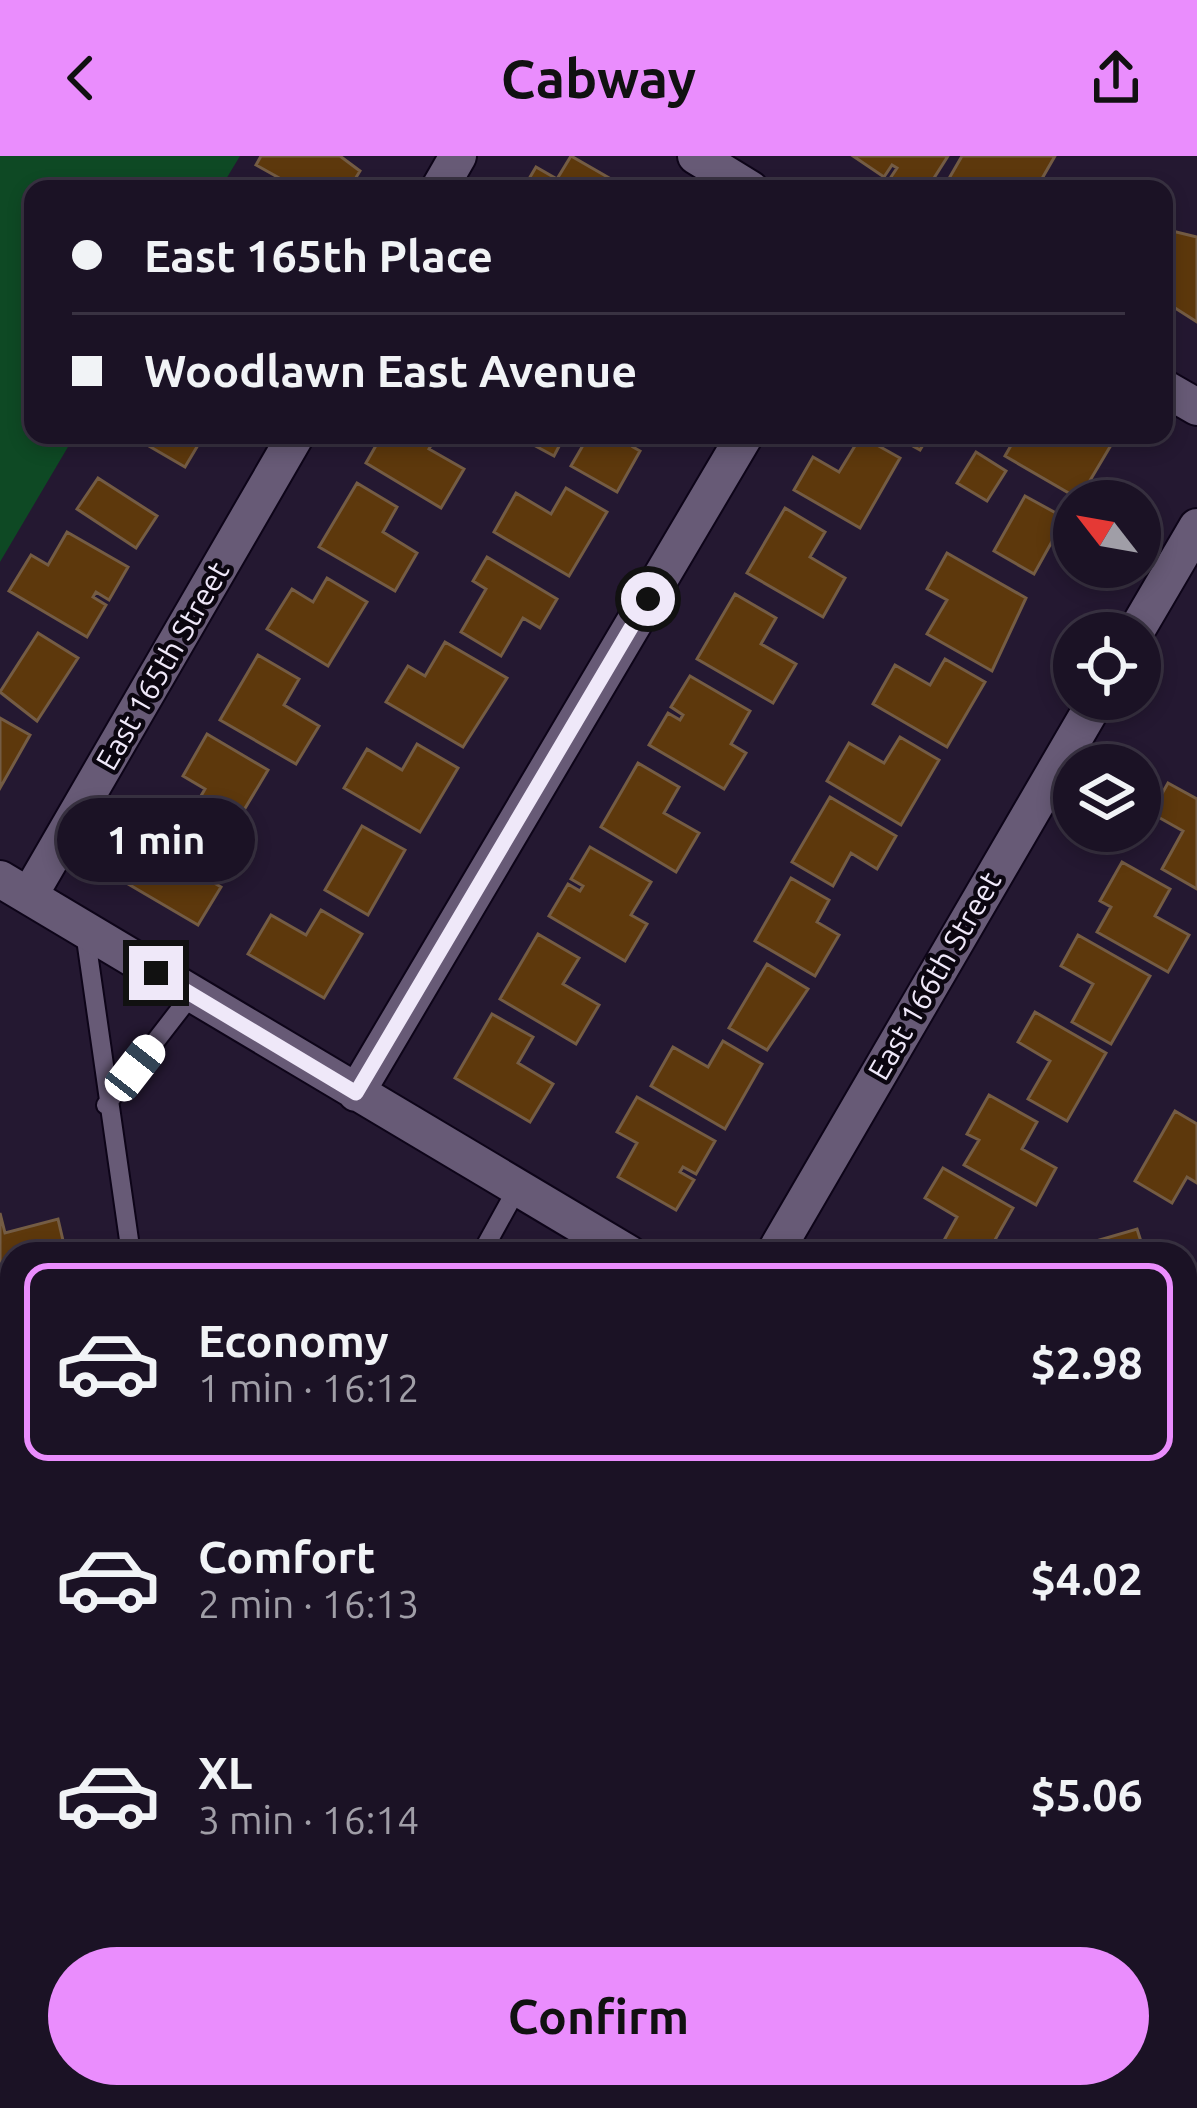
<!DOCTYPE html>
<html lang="en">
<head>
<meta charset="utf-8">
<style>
  body { margin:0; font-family:Ubuntu,sans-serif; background:#282032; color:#f1f3f6; height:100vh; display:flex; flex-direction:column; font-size:45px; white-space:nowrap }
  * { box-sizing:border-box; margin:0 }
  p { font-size:39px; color:#a09ea7 }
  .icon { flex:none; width:66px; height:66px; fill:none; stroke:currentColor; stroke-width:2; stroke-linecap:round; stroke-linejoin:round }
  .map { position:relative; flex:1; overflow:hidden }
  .side { position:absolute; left:0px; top:1086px; width:1197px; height:867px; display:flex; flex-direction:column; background:#1b1225; border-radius:36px 36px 0 0; box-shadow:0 6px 18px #0003,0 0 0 3px #393242 }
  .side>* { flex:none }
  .banner { position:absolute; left:24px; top:24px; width:1149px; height:264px; border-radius:24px; box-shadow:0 6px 18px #0003,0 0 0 3px #393242; display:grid; align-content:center; height:264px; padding:0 48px; background:#1b1225 }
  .needle { width:78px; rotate:301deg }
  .tools { position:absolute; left:1053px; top:324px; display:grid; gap:24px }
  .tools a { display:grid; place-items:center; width:108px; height:108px; border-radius:50%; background:#1b1225; box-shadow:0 6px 18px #0003,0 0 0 3px #393242; font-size:60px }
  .end { position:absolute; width:54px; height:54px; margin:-27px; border:15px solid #efe8f9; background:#111; box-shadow:0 0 0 6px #111 }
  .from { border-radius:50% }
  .bubble { position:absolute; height:84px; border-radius:42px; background:#1b1225; box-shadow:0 6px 18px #0003,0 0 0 3px #393242; font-size:39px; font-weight:600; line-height:84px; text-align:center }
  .car { position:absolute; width:36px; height:72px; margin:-36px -18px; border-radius:15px; box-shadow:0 0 9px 3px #0007; background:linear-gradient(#fff 24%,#345 0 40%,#fff 0 76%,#345 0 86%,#fff 0) }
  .banner b { display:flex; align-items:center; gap:42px; height:114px; font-size:45px }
  .banner b+b { border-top:3px solid #393242 }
  .banner i { width:30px; height:30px; background:#f1f3f6 }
  ul { padding:21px 0 0; list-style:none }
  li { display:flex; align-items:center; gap:36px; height:198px; margin:0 24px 18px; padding:0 24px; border:6px solid transparent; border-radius:24px }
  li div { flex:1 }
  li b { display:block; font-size:45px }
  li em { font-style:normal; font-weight:600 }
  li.on { border-color:#ea8dfd }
  li>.icon { width:108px; height:108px; stroke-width:1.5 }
  .action { display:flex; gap:24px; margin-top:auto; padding:24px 48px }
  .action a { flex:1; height:138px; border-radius:72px; background:#ea8dfd; color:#111; font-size:48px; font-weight:600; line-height:138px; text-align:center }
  header { display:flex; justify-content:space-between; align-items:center; height:156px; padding:0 48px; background:#ea8dfd; color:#111; font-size:54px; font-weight:600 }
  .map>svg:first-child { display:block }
  .park { fill:#0e4924 }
  .building { fill:#5d380c; stroke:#745c44; stroke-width:3 }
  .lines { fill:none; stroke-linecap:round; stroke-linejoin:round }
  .service-casing { stroke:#0d0418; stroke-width:22 }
  .minor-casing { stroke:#0d0418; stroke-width:40 }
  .service { stroke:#675a76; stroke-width:18 }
  .minor { stroke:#675a76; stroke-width:36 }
  .route { stroke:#efe8f9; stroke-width:15 }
  .labels { text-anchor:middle; stroke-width:9; stroke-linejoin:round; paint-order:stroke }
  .street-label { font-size:30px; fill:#efe8f9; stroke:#0b0610 }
</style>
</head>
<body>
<header><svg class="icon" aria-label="back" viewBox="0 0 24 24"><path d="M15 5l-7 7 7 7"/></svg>Cabway<svg class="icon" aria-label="share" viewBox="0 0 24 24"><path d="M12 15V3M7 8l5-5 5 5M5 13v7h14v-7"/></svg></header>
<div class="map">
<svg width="1197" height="1952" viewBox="0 0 1197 1952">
  <rect width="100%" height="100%" fill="#241831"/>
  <path class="park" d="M 0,0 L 240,0 L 220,33 L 33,33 L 33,279 L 75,279 L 0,406 Z"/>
  <path class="building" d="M 261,0 L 340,0 L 360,15 L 349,33 L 299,33 L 256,9 Z
    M 571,0 L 611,23 L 605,33 L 523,33 L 536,11 L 557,23 Z
    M 853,0 L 948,0 L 927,33 L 903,33 L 889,24 L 897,12 L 892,9 L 884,21 Z
    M 962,0 L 1055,0 L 1036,33 L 960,33 L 947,26 Z
    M 1164,73 L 1197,81 L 1197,166 L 1164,145 Z
    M 130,279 L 204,279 L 185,311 Z
    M 382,279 L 437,279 L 429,293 L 464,313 L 441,352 L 366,307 Z
    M 532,279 L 565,279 L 554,300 L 528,286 Z
    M 589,279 L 640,279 L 633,291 L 640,295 L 617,336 L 571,310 Z
    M 893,279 L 929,279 L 920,294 Z
    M 1017,279 L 1063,281 L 1117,279 L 1079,343 L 1005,300 Z
    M 861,280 L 900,302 L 860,372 L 794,334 L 813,301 L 839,316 Z
    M 976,296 L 1006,315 L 987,345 L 957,327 Z
    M 98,322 L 157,360 L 136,392 L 77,353 Z
    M 357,327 L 397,351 L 383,376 L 417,397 L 395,435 L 319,391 Z
    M 566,332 L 607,356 L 569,420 L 494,376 L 516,337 L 551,358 Z
    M 1025,340 L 1065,362 L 1034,418 L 994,395 Z
    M 785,352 L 825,376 L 810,401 L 845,422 L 823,461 L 747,417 Z
    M 67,376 L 128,411 L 109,444 L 96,436 L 93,441 L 106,449 L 87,481 L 9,435 L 31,399 L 48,409 Z
    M 947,397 L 1026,442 L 992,515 L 927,478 L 947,444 L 927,433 Z
    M 487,401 L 557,443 L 540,472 L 523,462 L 501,500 L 461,476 L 486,433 L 473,425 Z
    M 327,422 L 367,446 L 328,510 L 267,473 L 292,433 L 313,446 Z
    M 735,438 L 776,462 L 761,488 L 796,508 L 773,547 L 697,503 Z
    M 38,477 L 78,502 L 37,565 L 0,536 Z
    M 445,486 L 507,522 L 463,591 L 386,546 L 408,510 L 425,520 Z
    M 258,499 L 299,523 L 284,549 L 319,570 L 296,608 L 220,564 Z
    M 945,503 L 985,526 L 947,591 L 873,548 L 895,509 L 930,529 Z
    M 690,520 L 750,555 L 731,588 L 746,597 L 724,633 L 649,589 L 668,557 L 680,564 L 683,559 L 671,551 Z
    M 0,562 L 30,579 L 0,632 Z
    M 207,578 L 268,614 L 229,679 L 191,657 L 205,633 L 183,620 Z
    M 900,581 L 939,604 L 901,669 L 827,625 L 849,587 L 884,607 Z
    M 417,588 L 458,612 L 420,676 L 344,632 L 367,593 L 402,614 Z
    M 638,607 L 679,631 L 664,657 L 699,677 L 676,716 L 601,671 Z
    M 1168,627 L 1197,643 L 1197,733 L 1162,713 L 1183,675 L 1151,657 Z
    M 830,641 L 896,680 L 877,713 L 851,697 L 833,730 L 792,706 Z
    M 161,661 L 202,684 L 186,710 L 221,731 L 198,769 L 123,725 Z
    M 362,670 L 405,694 L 368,759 L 325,734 Z
    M 590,691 L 651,726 L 631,759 L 647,768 L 625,805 L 549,760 L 568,728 L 580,735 L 583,730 L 571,723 Z
    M 1122,706 L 1170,733 L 1155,760 L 1189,779 L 1168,816 L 1097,776 L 1111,751 L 1100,745 Z
    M 791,722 L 829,744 L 817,766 L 839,779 L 815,820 L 755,785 Z
    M 321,754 L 362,778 L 324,842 L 248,798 L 271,759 L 306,779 Z
    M 538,778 L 579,802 L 563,828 L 599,849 L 576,888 L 500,843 Z
    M 1078,779 L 1150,820 L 1111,888 L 1072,866 L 1093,828 L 1061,810 Z
    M 767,808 L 808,833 L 767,894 L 729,872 Z
    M 1035,856 L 1106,897 L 1067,965 L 1028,943 L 1050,905 L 1018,886 Z
    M 492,858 L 533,881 L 518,907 L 553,928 L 530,966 L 455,922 Z
    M 723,885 L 762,908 L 725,973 L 651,930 L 673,891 L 708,911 Z
    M 989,939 L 1037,966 L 1022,993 L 1056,1012 L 1036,1049 L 964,1009 L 979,984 L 967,978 Z
    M 637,941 L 715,985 L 696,1018 L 683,1011 L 680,1016 L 694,1024 L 676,1054 L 618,1021 L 637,987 L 617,976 Z
    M 1175,955 L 1197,968 L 1197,1027 L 1187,1021 L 1172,1047 L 1135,1025 Z
    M 943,1012 L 1013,1052 L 987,1098 L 937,1097 L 957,1061 L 925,1042 Z
    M 0,1057 L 5,1077 L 58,1063 L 65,1093 L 74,1091 L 76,1098 L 12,1098 L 12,1191 L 0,1144 Z
    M 1137,1073 L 1145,1098 L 1093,1098 L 1089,1087 Z
    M 1187,1122 L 1196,1154 L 1185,1157 L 1185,1123 Z
    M 1197,1194 L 1197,1239 L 1185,1229 L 1185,1208 Z
    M 1197,1311 L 1197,1358 L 1185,1352 L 1185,1332 Z
    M 12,1498 L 12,1536 L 0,1528 Z
    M 12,1599 L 12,1674 L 0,1666 L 0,1619 Z
    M 1185,1629 L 1197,1636 L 1197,1688 L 1185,1681 Z
    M 1185,1773 L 1197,1780 L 1197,1830 L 1185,1823 Z
    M 0,1838 L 12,1845 L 11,1898 L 0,1891 Z
    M 91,1941 L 163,1941 L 156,1952 L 109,1952 Z
    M 510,1941 L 621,1941 L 616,1950 L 608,1945 L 604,1952 L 529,1952 Z
    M 637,1941 L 673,1941 L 684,1947 L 681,1952 L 631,1952 Z
    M 880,1941 L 933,1941 L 926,1952 L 873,1952 Z"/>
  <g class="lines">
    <g class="service-casing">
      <path id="service" d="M 85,776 L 131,1098
        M 106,949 L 192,838
        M 481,1098 L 518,1031"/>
    </g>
    <g class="minor-casing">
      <path id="minor" d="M 696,0 L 750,33
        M 439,33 L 458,0
        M 1164,232 L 1197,251
        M 1135,477 L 1197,371
        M 0,723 L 629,1098
        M 29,740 L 296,279
        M 356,937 L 745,279
        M 774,1098 L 1097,543
        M 1185,1494 L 1197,1501
        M 0,1747 L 12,1754
        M 1109,1941 L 1115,1945
        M 279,1952 L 285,1941
        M 806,1952 L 813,1941"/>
    </g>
    <use href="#service" class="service"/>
    <use href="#minor" class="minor"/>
  </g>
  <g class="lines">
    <path class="route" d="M 156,817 L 356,937 L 648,443"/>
  </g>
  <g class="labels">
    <g class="street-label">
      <text transform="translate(163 510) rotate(-60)" y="10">East 165th Street</text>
      <text transform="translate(935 820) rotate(-60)" y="10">East 166th Street</text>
    </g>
  </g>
</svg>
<div class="tools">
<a><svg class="needle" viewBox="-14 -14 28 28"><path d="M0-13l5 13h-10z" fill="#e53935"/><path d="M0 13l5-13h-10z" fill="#a09ea7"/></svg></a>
<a><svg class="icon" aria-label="locate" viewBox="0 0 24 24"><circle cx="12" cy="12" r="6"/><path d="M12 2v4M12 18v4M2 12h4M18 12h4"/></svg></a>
<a><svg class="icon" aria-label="layers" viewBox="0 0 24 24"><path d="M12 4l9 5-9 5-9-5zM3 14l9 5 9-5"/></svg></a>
</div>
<i class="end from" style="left:648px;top:443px"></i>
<i class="end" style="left:156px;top:817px"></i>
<div class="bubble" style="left:57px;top:642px;width:198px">1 min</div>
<i class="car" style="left:135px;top:912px;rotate:38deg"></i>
<div class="banner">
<b><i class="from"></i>East 165th Place</b>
<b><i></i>Woodlawn East Avenue</b>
</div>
<section class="side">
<ul>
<li class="on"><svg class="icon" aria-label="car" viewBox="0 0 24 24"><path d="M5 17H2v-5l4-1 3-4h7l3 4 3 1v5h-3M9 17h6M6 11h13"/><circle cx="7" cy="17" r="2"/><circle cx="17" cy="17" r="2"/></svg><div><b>Economy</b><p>1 min · 16:12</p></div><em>$2.98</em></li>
<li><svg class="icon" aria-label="car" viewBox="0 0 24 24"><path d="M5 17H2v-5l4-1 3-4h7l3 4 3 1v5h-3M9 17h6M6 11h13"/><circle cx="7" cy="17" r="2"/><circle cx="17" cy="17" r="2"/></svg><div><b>Comfort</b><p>2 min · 16:13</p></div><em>$4.02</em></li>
<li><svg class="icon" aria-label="car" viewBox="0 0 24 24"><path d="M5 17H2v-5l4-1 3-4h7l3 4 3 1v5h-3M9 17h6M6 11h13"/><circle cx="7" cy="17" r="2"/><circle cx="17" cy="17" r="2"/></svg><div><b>XL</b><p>3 min · 16:14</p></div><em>$5.06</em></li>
</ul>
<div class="action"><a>Confirm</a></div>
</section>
</div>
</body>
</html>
